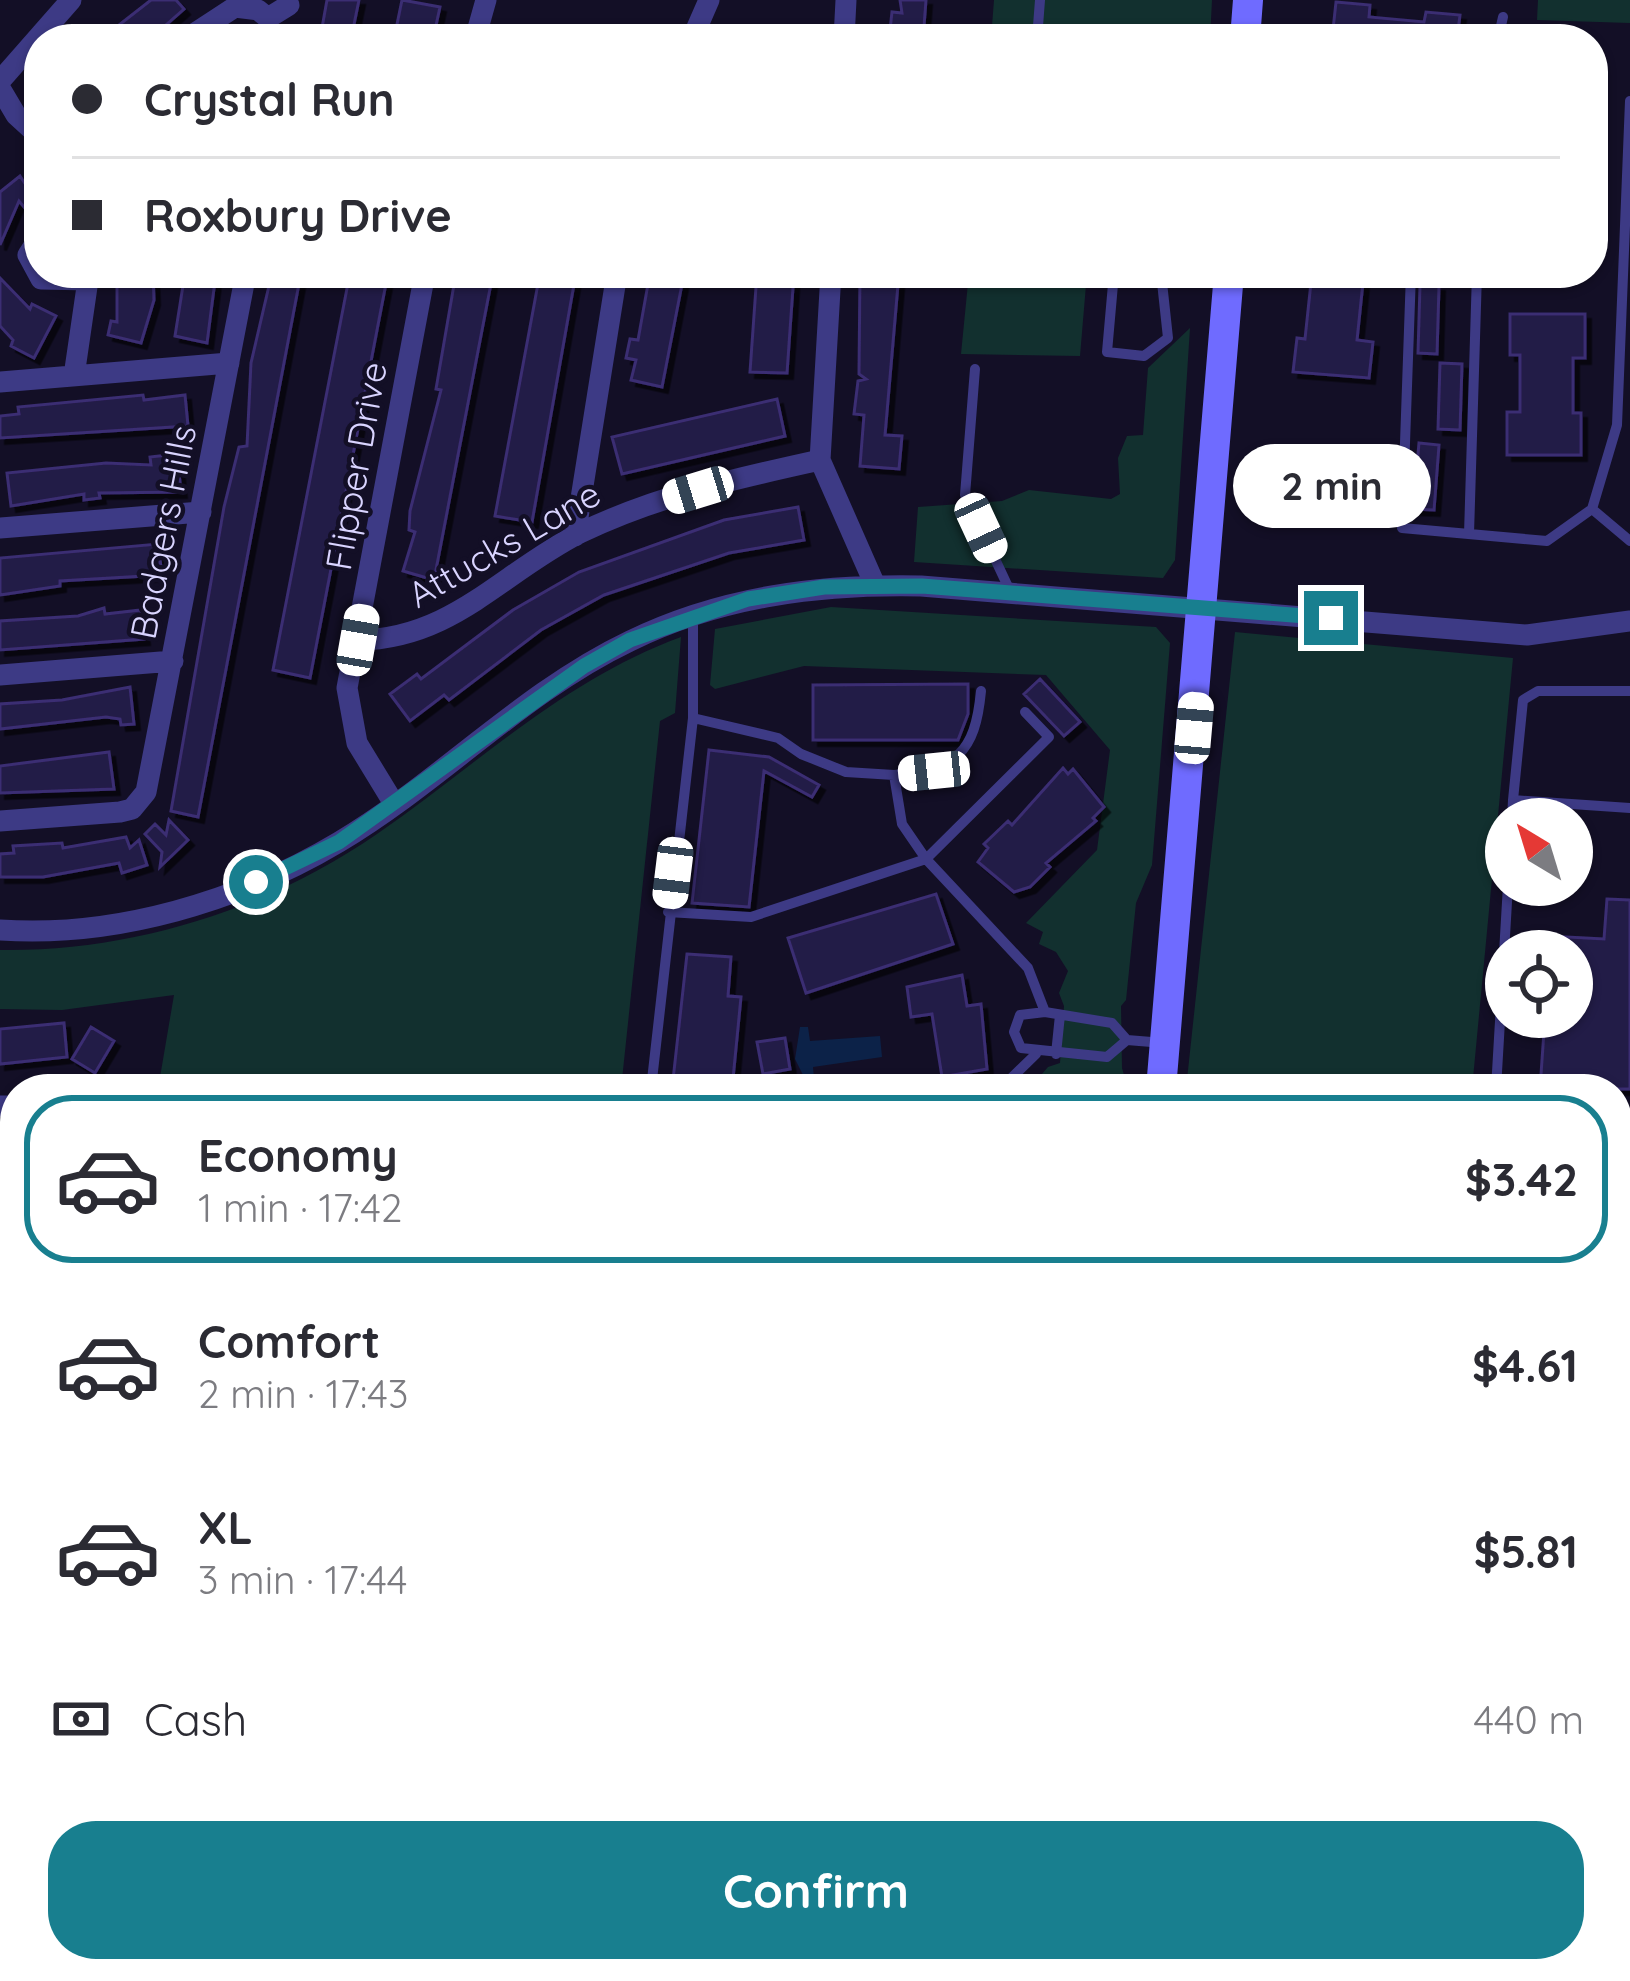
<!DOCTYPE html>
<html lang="en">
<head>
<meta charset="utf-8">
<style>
  body { margin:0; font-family:Quicksand,sans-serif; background:#f7f7f7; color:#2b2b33; height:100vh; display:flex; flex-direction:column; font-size:45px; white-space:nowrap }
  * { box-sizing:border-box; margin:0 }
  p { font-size:39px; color:#7c7c81 }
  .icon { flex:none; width:66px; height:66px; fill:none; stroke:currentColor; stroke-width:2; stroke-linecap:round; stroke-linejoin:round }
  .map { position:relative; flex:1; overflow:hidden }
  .side { position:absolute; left:0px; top:1074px; width:1632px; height:909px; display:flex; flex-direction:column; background:#fff; border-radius:48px 48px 0 0; box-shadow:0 3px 9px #0004 }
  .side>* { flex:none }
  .banner { position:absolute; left:24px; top:24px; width:1584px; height:264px; border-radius:48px; box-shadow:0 3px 9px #0004; display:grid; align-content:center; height:264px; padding:0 48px; background:#fff }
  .needle { width:78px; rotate:322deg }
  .tools { position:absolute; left:1485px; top:798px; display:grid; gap:24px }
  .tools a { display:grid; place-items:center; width:108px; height:108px; border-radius:50%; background:#fff; box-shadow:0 3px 9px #0004; font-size:60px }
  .end { position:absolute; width:54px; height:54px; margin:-27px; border:15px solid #187f8f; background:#fff; box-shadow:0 0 0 6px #fff }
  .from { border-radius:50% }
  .bubble { position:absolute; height:84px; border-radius:42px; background:#fff; box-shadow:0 3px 9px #0004; font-size:39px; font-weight:800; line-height:84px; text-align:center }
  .car { position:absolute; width:36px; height:72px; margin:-36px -18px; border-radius:15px; box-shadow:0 0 9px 3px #0007; background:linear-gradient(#fff 24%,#345 0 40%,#fff 0 76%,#345 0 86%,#fff 0) }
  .banner b { display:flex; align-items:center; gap:42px; height:114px; font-size:45px }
  .banner b+b { border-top:3px solid #e1e1e2 }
  .banner i { width:30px; height:30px; background:#2b2b33 }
  ul { padding:21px 0 0; list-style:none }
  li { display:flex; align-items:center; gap:36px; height:168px; margin:0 24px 18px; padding:0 24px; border:6px solid transparent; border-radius:48px }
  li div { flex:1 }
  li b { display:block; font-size:45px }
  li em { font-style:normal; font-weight:800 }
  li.active { border-color:#187f8f }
  li>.icon { width:108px; height:108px; stroke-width:1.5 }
  .pay { display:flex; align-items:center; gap:30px; height:132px; padding:0 48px; font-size:45px }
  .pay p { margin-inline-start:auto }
  .cta { display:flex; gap:24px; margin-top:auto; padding:24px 48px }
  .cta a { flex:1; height:138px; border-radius:48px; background:#187f8f; color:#fff; font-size:48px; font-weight:800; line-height:138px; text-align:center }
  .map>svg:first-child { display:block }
  .green { fill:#12302f }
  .water { fill:#0c2248 }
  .building { fill:#241b47; stroke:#3b2d73; stroke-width:3; filter:url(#shadow) }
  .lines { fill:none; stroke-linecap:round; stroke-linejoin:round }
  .lane { stroke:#3d3a85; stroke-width:10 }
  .street { stroke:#3d3a85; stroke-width:21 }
  .secondary { stroke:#6f6bff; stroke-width:30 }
  .route { stroke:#187f8f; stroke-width:15 }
  .labels { text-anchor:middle; stroke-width:9; stroke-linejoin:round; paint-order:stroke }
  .street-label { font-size:36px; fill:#d9d4ff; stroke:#130f26 }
</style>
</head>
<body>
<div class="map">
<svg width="1630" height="1981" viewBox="0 0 1630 1981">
  <defs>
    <filter id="shadow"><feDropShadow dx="5.5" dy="5.5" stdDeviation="0" flood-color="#0009"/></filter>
  </defs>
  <rect width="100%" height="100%" fill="#130f26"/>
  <path class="green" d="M 994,0 L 1212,0 L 1210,39 L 991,39 Z
    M 1538,0 L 1630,0 L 1630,23 L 1537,20 Z
    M 969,273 L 1087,273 L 1080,356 L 961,354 Z
    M 1190,328 L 1175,560 L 1163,578 L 914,562 L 918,507 L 1002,501 L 1029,490 L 1111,499 L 1120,494 L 1118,458 L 1127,436 L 1143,435 L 1148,368 Z
    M 831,607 L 1156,627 L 1170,643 L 1152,865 L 1136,903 L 1126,1000 L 1121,1006 L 1122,1068 L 1128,1089 L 1029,1089 L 1048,1067 L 1060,1063 L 1064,1006 L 1059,993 L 1068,971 L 1056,952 L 1039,944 L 1043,932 L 1026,923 L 1097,850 L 1110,750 L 1046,675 L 804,666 L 715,689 L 710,685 L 715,629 Z
    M 1235,632 L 1513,658 L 1472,1089 L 1186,1089 Z
    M 681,637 L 675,713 L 660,721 L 621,1089 L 158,1089 L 174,995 L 62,1010 L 0,1009 L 0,950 C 132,952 267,910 377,834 C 478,764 564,680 681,637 Z
    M 15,1834 L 15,1968 L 452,1968 L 448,1981 L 0,1981 L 0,1910 Z
    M 967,1968 L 1228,1973 L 1227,1981 L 965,1981 Z"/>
  <path class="water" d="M 800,1027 L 808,1027 L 810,1041 L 880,1036 L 882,1057 L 813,1067 L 814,1078 L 805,1079 L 795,1059 Z"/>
  <path class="building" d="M 151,0 L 176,0 L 184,9 L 150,39 L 101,39 Z
    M 327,0 L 359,0 L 351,39 L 320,39 Z
    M 402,0 L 440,7 L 433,39 L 394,39 Z
    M 900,0 L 926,0 L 923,39 L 889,39 L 892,12 L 902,13 Z
    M 1336,2 L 1370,5 L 1369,17 L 1424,22 L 1426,12 L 1460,15 L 1457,39 L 1332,39 Z
    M 20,176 L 39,205 L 29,213 L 19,201 L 0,245 L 0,192 Z
    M 136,273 L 153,273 L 154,300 L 141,343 L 108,335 L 111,321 L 117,322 L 117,284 L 127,284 L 127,274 Z
    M 185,273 L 216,273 L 207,343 L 175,336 Z
    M 272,273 L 301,273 L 198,817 L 171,811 L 224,507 L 239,447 L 247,446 L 251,363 Z
    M 350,273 L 388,273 L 310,678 L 273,670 Z
    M 456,273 L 493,273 L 434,580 L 403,571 L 415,532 L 409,530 L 410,511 L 441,390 L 436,389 Z
    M 540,273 L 576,273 L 532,522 L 495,516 Z
    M 650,273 L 683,279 L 662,387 L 631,380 L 636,360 L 626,358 L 630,339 L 638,340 Z
    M 757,273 L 794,273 L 787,373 L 750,372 Z
    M 860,273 L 899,273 L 885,435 L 902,436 L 899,469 L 860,466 L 864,415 L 854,414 L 858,381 L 866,379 L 859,374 Z
    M 1312,273 L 1364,273 L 1357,340 L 1373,342 L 1369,378 L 1293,372 L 1297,338 L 1305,339 Z
    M 0,278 L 30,309 L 32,304 L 56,316 L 34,358 L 11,346 L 13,340 L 0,326 Z
    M 1420,286 L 1439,286 L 1437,354 L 1418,353 Z
    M 1510,314 L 1585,314 L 1585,358 L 1573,358 L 1573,413 L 1581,413 L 1581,455 L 1507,455 L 1507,412 L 1520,412 L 1520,355 L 1510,355 Z
    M 1440,363 L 1462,364 L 1460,430 L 1438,429 Z
    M 143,395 L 144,400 L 185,395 L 188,426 L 0,438 L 0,416 L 19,414 L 18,407 Z
    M 777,399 L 785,436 L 622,474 L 612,437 Z
    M 1419,443 L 1439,445 L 1434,510 L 1413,509 Z
    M 177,454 L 181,492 L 99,493 L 100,498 L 84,500 L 84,494 L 11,506 L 7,473 L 106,463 L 151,465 L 150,457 Z
    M 798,507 L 804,540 L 729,553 L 604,595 L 541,630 L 449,700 L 444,695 L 410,721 L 390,694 L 417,674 L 421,679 L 513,610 L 579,572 L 724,520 Z
    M 158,544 L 162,575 L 60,581 L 60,586 L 0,595 L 0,558 Z
    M 104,608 L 105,614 L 141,610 L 144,639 L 0,650 L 0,621 L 78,616 Z
    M 1040,679 L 1080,722 L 1064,736 L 1024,694 Z
    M 968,684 L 968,714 L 958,740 L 813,740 L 813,685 Z
    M 130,687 L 134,724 L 121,725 L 120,719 L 106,717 L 0,729 L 0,704 L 62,700 Z
    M 709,750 L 769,757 L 819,785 L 812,797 L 764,771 L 749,907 L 692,903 Z
    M 109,752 L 114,789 L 0,793 L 0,766 Z
    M 1063,768 L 1068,774 L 1073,769 L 1104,807 L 1093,818 L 1096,821 L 1046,863 L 1050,867 L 1030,887 L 1014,892 L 978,862 L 988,848 L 984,844 L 1008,821 L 1012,825 Z
    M 169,820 L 188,840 L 160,867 L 162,852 L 145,834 L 155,824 L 166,835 Z
    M 126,837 L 130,848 L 139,840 L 147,865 L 122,873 L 119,863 L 43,877 L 0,877 L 0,854 L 14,853 L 13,846 L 62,843 L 63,848 Z
    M 936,894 L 953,944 L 806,993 L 788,938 Z
    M 1607,899 L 1630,900 L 1630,1089 L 1540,1089 L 1545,1017 L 1572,1017 L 1572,951 L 1548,951 L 1549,936 L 1604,939 Z
    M 687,954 L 731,957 L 728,996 L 741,997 L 732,1089 L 672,1089 Z
    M 962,975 L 967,1006 L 981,1004 L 987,1069 L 942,1077 L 932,1014 L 911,1017 L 907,987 Z
    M 64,1023 L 67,1057 L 0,1064 L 0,1029 Z
    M 91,1027 L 114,1041 L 95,1073 L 72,1059 Z
    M 785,1038 L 790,1069 L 763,1074 L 757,1042 Z
    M 0,1608 L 15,1610 L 15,1724 L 6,1764 L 0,1763 Z"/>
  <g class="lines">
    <path class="lane" d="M 1037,39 L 1040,0
      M 1498,39 L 1503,17
      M 1630,101 L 1617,425 L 1592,509 L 1630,541
      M 1114,273 L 1107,352 L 1144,356 L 1168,338 L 1161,273
      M 1411,273 L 1402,528 L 1547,541 L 1592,509
      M 975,369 L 965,495 L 1011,593
      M 1469,534 L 1477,273
      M 693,616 L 693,718 L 778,738 L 801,754 L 846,772 L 894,775 L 902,824 L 926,859 L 1028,968 L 1045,1012
      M 1630,691 L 1538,691 L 1523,700 L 1513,800 L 1630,808
      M 894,775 C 956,769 975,754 981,691
      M 1512,819 L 1513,800
      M 668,912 L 751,917 L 926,859 L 1049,737 L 1025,712
      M 1127,1040 L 1112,1023 L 1045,1012 L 1020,1015 L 1014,1032 L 1021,1048 L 1107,1057 L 1127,1040 L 1164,1043
      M 1056,1054 L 1060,1015
      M 651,1089 L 693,718
      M 1000,1089 L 1036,1054
      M 1496,1089 L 1508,885
      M 1365,1981 L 1365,1968
      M 1472,1981 L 1472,1968"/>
    <path class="street" d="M 268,18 L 289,5
      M 186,39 L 235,7 L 258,10 L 268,18
      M 475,39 L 486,0
      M 692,39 L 709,0
      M 844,39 L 846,0
      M 0,81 L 71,0
      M 0,88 L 16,115 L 39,136
      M 39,238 L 28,255 L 41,279 L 89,280
      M 831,273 L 820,460 L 875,585
      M 74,376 L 89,273
      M 0,382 L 229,363
      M 0,528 L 201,512
      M 575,536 L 617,273
      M 358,640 C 452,639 501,573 580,533 C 656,496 738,478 820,460
      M 0,675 L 173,661
      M 393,802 L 357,743 L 347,688 L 425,273
      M 0,821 L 120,812 L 132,809 L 146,792 L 246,273
      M 0,930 C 115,938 240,901 339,842 C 440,782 523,692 630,641 C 722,596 821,584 921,586 L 1527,635 L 1630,621
      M 0,1106 L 15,1106
      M 0,1290 L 15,1293
      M 0,1511 L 15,1509"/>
    <path class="secondary" d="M 1245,39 L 1248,0
      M 1161,1089 L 1229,273
      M 713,1981 L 714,1968"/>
  </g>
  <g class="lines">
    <path class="route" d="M 256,882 L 339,842 L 584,666 L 630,640 L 748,599 L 824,587 L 922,586 L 1331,618"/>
  </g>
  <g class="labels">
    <g class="street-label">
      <text transform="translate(356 466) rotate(-80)" y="13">Flipper Drive</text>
      <text transform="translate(163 532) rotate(-79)" y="13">Badgers Hills</text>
      <text transform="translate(504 544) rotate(-30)" y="13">Attucks Lane</text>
    </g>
  </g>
</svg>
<div class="tools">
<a><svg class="needle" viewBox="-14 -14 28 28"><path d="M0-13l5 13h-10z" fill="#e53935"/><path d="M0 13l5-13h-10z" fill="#7c7c81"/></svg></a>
<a><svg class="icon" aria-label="locate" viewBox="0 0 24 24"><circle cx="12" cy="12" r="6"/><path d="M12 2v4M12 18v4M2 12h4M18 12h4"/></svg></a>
</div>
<i class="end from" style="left:256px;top:882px"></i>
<i class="end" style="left:1331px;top:618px"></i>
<div class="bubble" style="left:1233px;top:444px;width:198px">2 min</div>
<i class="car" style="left:698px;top:490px;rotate:253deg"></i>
<i class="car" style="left:981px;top:528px;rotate:155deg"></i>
<i class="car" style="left:358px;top:640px;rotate:10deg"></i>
<i class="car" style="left:1194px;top:728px;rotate:5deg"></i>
<i class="car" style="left:934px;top:771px;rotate:264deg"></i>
<i class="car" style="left:673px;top:873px;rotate:187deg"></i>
<div class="banner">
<b><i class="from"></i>Crystal Run</b>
<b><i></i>Roxbury Drive</b>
</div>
<section class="side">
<ul>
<li class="active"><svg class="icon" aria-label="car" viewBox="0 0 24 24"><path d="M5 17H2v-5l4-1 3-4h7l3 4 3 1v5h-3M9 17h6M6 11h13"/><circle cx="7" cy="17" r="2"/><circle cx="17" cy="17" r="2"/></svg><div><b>Economy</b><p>1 min · 17:42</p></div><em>$3.42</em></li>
<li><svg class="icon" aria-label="car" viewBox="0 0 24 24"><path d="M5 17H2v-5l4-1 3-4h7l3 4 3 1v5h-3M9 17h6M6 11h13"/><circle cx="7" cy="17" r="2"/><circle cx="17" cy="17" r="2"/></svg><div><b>Comfort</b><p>2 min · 17:43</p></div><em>$4.61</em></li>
<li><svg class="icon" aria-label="car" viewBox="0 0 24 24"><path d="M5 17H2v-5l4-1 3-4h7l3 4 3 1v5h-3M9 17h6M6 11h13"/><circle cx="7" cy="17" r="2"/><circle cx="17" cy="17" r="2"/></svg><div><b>XL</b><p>3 min · 17:44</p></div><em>$5.81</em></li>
</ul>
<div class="pay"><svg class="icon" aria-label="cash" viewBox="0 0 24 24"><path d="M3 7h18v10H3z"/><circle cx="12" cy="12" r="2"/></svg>Cash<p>440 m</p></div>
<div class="cta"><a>Confirm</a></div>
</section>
</div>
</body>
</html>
